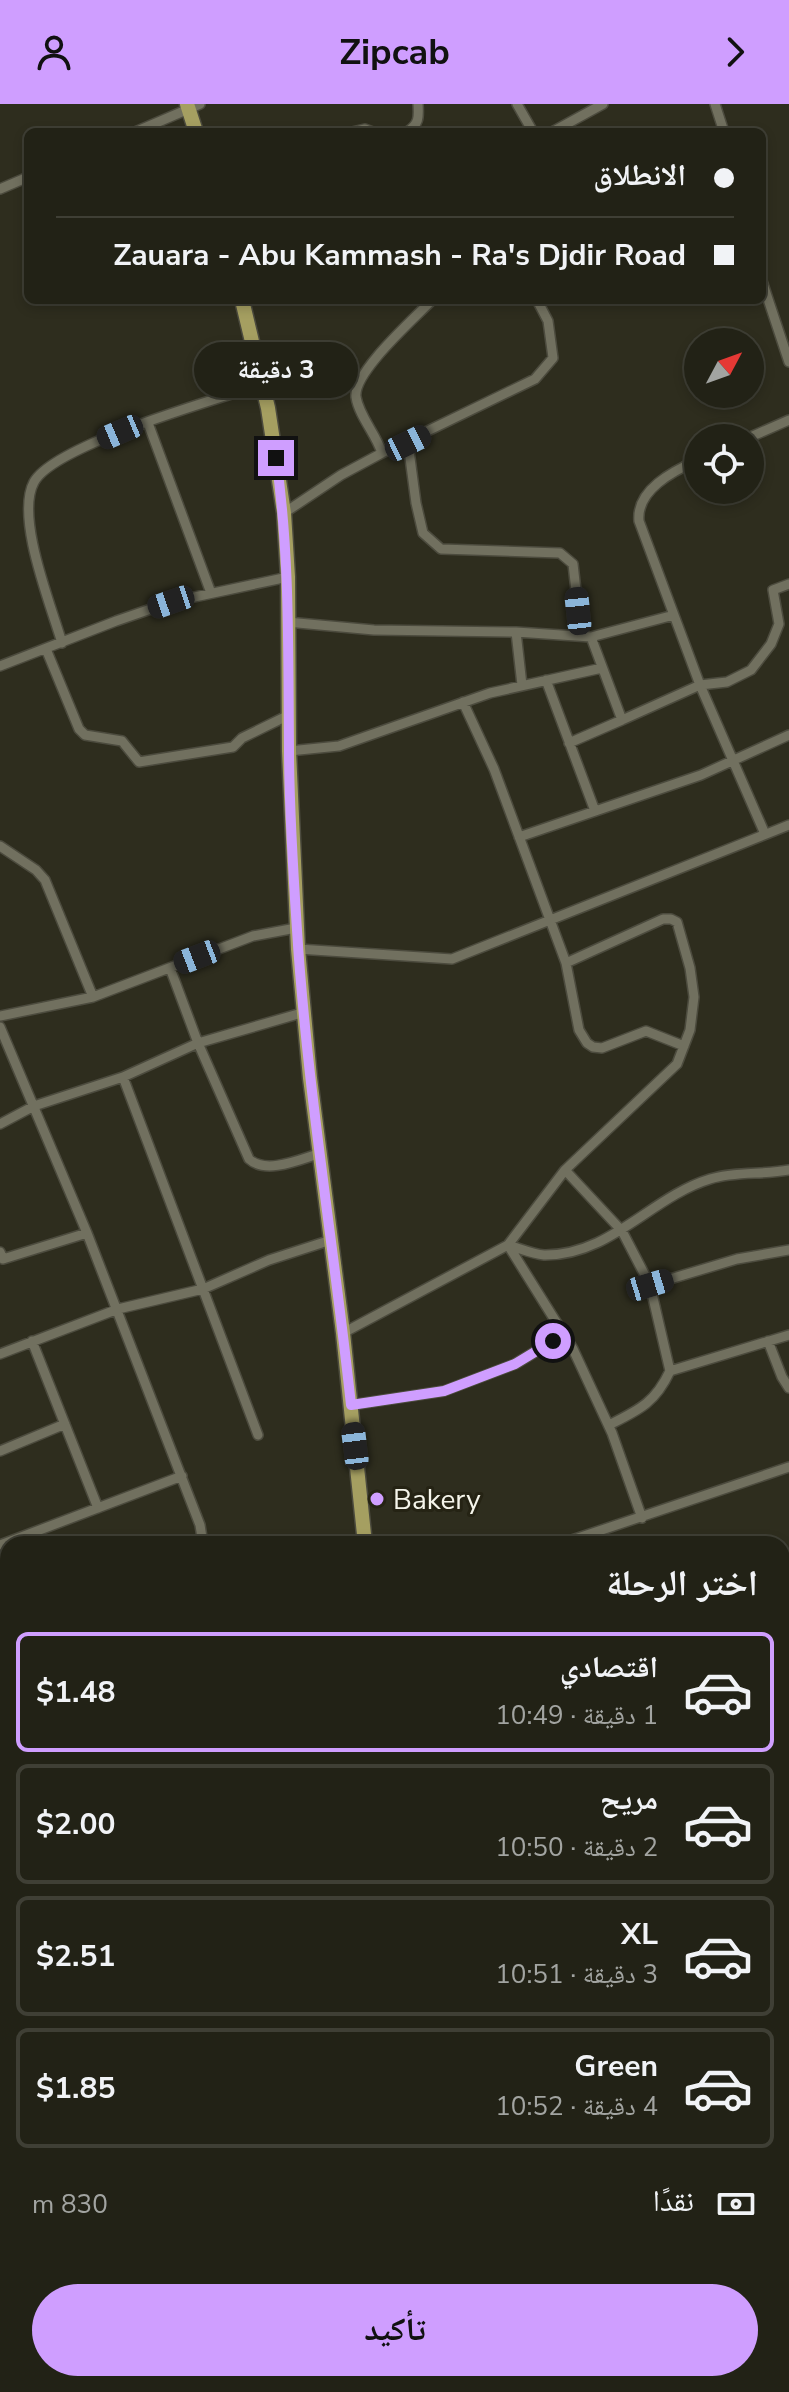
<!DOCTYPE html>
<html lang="ar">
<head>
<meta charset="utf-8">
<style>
  body { margin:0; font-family:"Nunito Sans","Noto Naskh Arabic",sans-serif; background:#2a2a1f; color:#f1f3f6; direction:rtl; height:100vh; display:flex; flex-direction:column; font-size:30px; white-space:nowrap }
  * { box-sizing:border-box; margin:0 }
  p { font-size:26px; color:#a2a4a1 }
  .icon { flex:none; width:44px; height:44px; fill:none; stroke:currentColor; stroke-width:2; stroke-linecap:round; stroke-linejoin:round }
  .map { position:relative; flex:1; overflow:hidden; direction:ltr }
  .details { position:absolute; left:0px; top:1432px; width:790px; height:856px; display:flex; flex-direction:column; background:#222216; border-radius:24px 24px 0 0; box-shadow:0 4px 12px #0003,0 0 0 2px #3f3f35; direction:rtl }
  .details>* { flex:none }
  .hud { position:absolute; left:24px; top:24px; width:742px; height:176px; border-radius:12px; box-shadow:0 4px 12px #0003,0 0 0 2px #3f3f35; direction:rtl; display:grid; align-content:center; height:176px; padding:0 32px; background:#222216 }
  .needle { width:52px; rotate:49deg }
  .tools { position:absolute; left:684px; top:224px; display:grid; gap:16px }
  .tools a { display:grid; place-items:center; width:80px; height:80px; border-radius:50%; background:#222216; box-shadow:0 4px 12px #0003,0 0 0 2px #3f3f35; font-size:40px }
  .end { position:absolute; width:36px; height:36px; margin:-18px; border:10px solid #cf9eff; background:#111; box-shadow:0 0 0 4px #111 }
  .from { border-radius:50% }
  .bubble { position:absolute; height:56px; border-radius:28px; background:#222216; box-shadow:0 4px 12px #0003,0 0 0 2px #3f3f35; font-size:26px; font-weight:700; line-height:56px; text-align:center; direction:rtl }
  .car { position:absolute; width:24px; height:48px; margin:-24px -12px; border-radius:10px; box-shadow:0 0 6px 2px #0007; background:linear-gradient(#222 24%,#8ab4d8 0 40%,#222 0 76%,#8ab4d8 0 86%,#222 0) }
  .hud b { display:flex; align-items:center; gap:28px; height:76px; font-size:30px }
  .hud b+b { border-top:2px solid #3f3f35 }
  .hud i { width:20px; height:20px; background:#f1f3f6 }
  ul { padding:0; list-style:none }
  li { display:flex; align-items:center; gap:24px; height:120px; margin:0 16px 12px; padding:0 16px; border:4px solid #3f3f35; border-radius:12px }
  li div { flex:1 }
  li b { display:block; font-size:30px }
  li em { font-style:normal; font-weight:700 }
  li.on { border-color:#cf9eff }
  li>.icon { width:72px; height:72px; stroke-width:1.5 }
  h2 { padding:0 32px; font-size:36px; line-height:96px }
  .pay { display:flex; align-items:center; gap:20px; height:88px; padding:0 32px; font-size:30px }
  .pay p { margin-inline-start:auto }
  .cta { display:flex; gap:16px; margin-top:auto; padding:16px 32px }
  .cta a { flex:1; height:92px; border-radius:48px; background:#cf9eff; color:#111; font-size:32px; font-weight:700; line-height:92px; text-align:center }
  header { display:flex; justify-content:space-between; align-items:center; height:104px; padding:0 32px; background:#cf9eff; color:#111; font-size:36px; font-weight:700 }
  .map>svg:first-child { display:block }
  .green { fill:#594e65 }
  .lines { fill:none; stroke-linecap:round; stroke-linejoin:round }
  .minor-casing { stroke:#4c4b3e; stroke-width:12 }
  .primary-casing { stroke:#4c4b3e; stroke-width:17 }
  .minor { stroke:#71705f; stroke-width:9 }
  .primary { stroke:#a59f61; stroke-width:14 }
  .route { stroke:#cf9eff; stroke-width:10 }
  .poi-dot { fill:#cf9eff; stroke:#252314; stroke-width:3 }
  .labels { text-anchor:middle; stroke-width:6; stroke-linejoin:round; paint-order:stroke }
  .poi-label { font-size:28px; fill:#f5f5eb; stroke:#252314; text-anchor:start }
</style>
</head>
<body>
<header><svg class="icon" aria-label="forward" viewBox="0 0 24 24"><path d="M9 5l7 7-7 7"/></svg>Zipcab<svg class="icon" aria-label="person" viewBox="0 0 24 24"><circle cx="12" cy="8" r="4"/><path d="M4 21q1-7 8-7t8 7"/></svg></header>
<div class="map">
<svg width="789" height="2288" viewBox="0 0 789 2288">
  <rect width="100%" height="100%" fill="#2e2d1e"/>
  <path class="green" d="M 258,2280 L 365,2280 L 359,2288 L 257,2288 Z"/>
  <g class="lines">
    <g class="minor-casing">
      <path id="minor" d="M 517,0 L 533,28
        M 715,0 L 724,28
        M 135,28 L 200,0
        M 352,28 L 365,25 L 373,28
        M 407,28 C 419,20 419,14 418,0
        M 552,28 L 603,0
        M 0,85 L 28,73
        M 762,177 L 789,258
        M 148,319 L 211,489
        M 748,334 L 789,316
        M 408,339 L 416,399 L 423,429 L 441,445 L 560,449 L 573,460 L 581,531
        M 382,349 L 535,275 L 553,254 L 548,217 L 537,196
        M 698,356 C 673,367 636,386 639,417 L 700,581 L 765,730
        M 284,409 L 341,371 L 382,349 C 376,330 359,312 356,293 C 353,268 414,215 432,196
        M 287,518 L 374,526 L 516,528 L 591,533 L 674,511
        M 516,528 L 522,581
        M 591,533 L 622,616 L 700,581 L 727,578 L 751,566 L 771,540 L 779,520 L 773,486 L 789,480
        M 62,539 C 51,501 15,413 34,378 C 54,341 217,295 263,280
        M 46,545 L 79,625 L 85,631 L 122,637 L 139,658 L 233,643 L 242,634 L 289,611
        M 0,562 L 116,517 L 171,498 L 288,473
        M 546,576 L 595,707
        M 463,598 L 494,665 L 566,859 L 579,926 L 587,939 L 593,943 L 602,944 L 646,927 L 684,942
        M 569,639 L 622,616
        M 289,647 L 339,642 L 490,589 L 602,564
        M 519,733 L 701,671 L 789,631
        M 0,742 L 36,766 L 45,776 L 93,893
        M 298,845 L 452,855 L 789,721
        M 170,864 L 198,939 L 249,1055 C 266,1071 301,1055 321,1049
        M 0,912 L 93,893 L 253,832 L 296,824
        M 0,923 L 87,1129 L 200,1421 L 203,1440
        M 123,973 L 258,1331
        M 0,1020 L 34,1002 L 123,973 L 198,939 L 305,908
        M 565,1066 L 622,1127 L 650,1181 L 670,1267 L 789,1231
        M 0,1148 L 3,1155 L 87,1129
        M 650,1181 L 737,1155 L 789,1146
        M 343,1229 L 508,1141 L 565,1066 L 677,960 L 690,926 L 694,893 L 690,864 L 677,818 L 671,815 L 663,815 L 566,859
        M 32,1237 L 98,1404
        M 768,1237 L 782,1273 L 789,1284
        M 0,1250 L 118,1205 L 203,1185 L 269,1156 L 331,1136
        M 351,1301 L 444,1287 L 515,1260 L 553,1237 L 565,1235
        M 609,1321 C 639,1306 655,1299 670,1267
        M 0,1347 L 65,1320
        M 642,1414 L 612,1329 L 573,1245 L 508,1141 C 519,1144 532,1150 544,1151 C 610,1152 651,1093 710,1075 C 735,1067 763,1071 789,1066
        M 560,1440 L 789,1363
        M 0,1441 L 182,1372
        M 782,1469 L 789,1465
        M 782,1505 L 789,1505
        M 782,1605 L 789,1604
        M 0,1636 L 8,1656
        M 782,1816 L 789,1815
        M 0,1869 L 8,1889
        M 782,1923 L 789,1940
        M 0,1972 L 8,1969
        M 782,2070 L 789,2067
        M 0,2076 L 8,2073
        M 0,2128 L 8,2123
        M 782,2181 L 789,2196
        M 91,2280 L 99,2288
        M 225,2280 L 232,2288
        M 470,2280 L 472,2288
        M 735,2280 L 739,2288
        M 0,2285 L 8,2278
        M 107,2288 L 116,2280
        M 557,2288 L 573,2280"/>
    </g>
    <g class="primary-casing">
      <path id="primary" d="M 187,0 L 196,28
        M 242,196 L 268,304 L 284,409 L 288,473 L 289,647 L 298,845 L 310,974 L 343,1229 L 365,1440
        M 627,2280 L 631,2288
        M 640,2280 L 644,2288"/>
    </g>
    <use href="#minor" class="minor"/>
    <use href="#primary" class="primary"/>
  </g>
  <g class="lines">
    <path class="route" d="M 276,354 C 290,451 288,547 289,644 C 289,704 293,766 297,826 C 307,985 334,1142 351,1301 L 444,1287 L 515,1260 L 553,1237"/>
  </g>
  <circle class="poi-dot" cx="377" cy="1395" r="8"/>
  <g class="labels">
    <g class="poi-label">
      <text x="393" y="1405">Bakery</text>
    </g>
  </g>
</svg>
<div class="tools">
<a><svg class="needle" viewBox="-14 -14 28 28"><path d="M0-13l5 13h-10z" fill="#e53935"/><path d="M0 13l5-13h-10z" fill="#a2a4a1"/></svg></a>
<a><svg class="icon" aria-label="locate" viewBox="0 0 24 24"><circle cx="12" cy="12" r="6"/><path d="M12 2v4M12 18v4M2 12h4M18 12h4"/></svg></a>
</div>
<i class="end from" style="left:553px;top:1237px"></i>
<i class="end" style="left:276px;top:354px"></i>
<div class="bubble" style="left:194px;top:238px;width:164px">3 دقيقة</div>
<i class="car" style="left:120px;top:328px;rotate:247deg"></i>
<i class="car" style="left:408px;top:339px;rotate:64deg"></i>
<i class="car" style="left:171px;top:498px;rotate:251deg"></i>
<i class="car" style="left:578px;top:507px;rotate:354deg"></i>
<i class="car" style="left:197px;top:853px;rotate:249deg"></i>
<i class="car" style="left:650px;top:1181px;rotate:73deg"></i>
<i class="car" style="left:355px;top:1342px;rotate:353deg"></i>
<div class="hud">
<b><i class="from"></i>الانطلاق</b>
<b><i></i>Zauara - Abu Kammash - Ra's Djdir Road</b>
</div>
<section class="details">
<h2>اختر الرحلة</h2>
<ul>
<li class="on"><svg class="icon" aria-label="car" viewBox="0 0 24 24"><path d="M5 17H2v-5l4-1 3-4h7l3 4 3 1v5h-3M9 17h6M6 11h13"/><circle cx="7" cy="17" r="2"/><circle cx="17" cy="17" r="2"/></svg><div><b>اقتصادي</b><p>1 دقيقة · 10:49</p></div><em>$1.48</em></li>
<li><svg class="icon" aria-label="car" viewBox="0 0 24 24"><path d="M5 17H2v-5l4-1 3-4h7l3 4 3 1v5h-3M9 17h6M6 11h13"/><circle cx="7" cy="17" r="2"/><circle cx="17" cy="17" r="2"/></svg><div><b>مريح</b><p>2 دقيقة · 10:50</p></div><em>$2.00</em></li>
<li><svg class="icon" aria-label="car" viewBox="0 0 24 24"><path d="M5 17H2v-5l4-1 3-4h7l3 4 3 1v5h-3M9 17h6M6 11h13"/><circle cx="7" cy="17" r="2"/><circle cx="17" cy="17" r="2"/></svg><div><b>XL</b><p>3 دقيقة · 10:51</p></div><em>$2.51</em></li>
<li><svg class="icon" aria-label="car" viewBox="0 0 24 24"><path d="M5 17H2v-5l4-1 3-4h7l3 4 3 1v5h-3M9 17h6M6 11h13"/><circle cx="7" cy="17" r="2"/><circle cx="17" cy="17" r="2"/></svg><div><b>Green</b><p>4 دقيقة · 10:52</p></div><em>$1.85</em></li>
</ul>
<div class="pay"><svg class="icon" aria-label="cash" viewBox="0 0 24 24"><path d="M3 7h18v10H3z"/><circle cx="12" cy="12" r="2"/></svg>نقدًا<p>830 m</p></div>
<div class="cta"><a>تأكيد</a></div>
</section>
</div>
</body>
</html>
